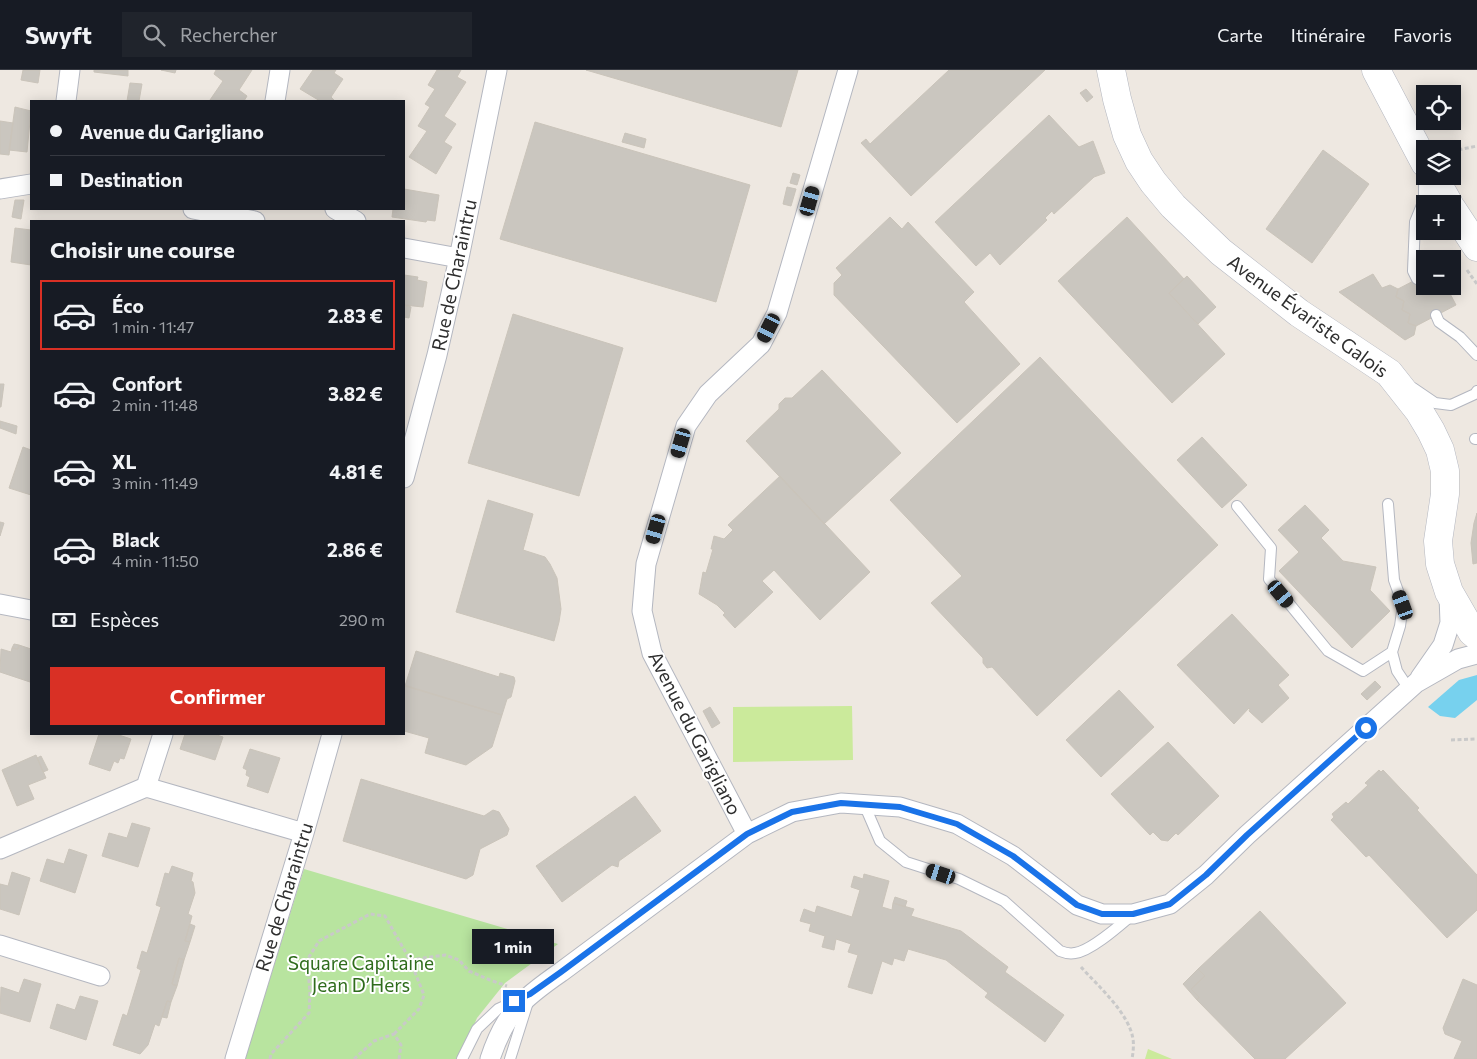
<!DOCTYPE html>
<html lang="fr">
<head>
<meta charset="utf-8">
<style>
  body { margin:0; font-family:Commissioner,sans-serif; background:#20242c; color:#f1f3f6; height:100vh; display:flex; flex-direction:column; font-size:19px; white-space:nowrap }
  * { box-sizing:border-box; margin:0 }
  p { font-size:16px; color:#9ea1a6 }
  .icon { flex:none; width:28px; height:28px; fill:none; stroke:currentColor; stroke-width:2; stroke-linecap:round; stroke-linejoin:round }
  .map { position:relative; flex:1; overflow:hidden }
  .side { position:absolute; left:30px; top:150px; width:375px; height:515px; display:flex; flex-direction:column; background:#171b24; border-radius:0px; box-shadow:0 2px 12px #0003 }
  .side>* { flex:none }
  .top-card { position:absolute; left:30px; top:30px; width:375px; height:110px; border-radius:0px; box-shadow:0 2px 12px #0003; display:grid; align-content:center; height:110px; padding:0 20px; background:#171b24 }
  .controls { position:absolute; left:1416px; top:15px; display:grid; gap:10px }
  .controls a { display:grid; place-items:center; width:45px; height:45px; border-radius:0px; background:#171b24; box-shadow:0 2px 12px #0003; font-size:25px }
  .end { position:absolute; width:22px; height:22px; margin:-11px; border:6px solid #1a73e8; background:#fff; box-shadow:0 0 0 2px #fff }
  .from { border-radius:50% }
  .bubble { position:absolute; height:35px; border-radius:0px; background:#171b24; box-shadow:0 2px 12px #0003; font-size:16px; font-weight:700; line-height:35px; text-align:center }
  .car { position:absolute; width:15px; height:30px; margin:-15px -8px; border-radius:6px; box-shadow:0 0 4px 1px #0007; background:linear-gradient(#222 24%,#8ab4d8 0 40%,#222 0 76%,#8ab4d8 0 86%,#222 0) }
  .top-card b { display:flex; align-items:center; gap:18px; height:48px; font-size:19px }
  .top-card b+b { border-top:1px solid #363941 }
  .top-card i { width:12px; height:12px; background:#f1f3f6 }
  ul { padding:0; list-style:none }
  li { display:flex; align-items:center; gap:15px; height:70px; margin:0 10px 8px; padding:0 10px; border:2px solid transparent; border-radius:0px }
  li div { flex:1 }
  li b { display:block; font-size:19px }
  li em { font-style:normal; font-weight:700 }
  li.selected { border-color:#d93025 }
  li>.icon { width:45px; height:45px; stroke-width:1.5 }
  h2 { padding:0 20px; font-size:22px; line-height:60px }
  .pay { display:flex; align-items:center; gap:12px; height:55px; padding:0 20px; font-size:19px }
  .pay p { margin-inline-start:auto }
  .cta { display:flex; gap:10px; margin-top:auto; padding:10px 20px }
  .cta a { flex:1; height:58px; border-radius:0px; background:#d93025; color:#fff; font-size:20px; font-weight:700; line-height:58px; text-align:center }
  header { display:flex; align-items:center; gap:30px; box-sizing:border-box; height:70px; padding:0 25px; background:#171b24; border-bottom:1px solid #363941 }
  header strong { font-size:24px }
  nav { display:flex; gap:28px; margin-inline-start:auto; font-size:18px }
  .search { width:350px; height:45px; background:#20242c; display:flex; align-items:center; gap:12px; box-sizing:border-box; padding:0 18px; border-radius:0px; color:#9ea1a6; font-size:19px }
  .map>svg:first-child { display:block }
  .green { fill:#b8e49f }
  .pitch { fill:#cbea9b }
  .water { fill:#77d1ee }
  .building { fill:#cac6bf; stroke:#cac4ba }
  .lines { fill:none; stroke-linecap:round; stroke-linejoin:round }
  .lane-casing { stroke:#b4b7c0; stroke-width:12 }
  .street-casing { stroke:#b4b7c0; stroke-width:21 }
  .secondary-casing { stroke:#b4b7c0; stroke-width:29 }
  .path { stroke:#c9c9c9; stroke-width:3; stroke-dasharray:4 2.5; stroke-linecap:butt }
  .lane { stroke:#fff; stroke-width:10 }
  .street { stroke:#fff; stroke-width:19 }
  .secondary { stroke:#fff; stroke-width:28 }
  .route { stroke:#1a73e8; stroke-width:6 }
  .labels { text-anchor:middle; stroke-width:4; stroke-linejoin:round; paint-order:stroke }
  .street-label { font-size:19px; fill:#2e2e2e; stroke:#fff }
  .park-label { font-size:19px; fill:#2f6c1c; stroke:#fff }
</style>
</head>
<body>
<header>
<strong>Swyft</strong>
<div class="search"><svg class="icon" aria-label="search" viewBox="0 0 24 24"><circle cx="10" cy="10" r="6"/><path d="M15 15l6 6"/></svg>Rechercher</div>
<nav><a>Carte</a><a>Itinéraire</a><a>Favoris</a></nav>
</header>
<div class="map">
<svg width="1477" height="989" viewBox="0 0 1477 989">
  <rect width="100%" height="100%" fill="#eee8e1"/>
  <path class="green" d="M 304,799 L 558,874 L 505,913 L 477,948 L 459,989 L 245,989 Z"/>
  <path class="pitch" d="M 852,636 L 853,690 L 733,692 L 733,637 Z
    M 1148,979 L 1172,989 L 1145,989 Z"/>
  <path class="water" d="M 1477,605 L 1477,630 L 1455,648 L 1440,646 L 1428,637 L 1459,610 Z"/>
  <path class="building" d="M 23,0 L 40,0 L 38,13 L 21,10 Z
    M 94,0 L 128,0 L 128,6 L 94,2 Z
    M 161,0 L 176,0 L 175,3 Z
    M 216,0 L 252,0 L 239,20 L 247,26 L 244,31 L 213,31 L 210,30 L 223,11 L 214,4 Z
    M 313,0 L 336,0 L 334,3 L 343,9 L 331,27 L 335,31 L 320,31 L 300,19 Z
    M 437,0 L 461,0 L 457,7 L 466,12 L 444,46 L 456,54 L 444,72 L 452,77 L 436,104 L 409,87 L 427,61 L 418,56 L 430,37 L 425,34 L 435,19 L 428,15 Z
    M 586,0 L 798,0 L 781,57 Z
    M 949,0 L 1045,0 L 911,126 L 861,73 L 866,69 L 870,74 Z
    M 130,13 L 142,14 L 139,31 L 127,31 Z
    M 1086,19 L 1093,27 L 1087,32 L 1080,23 Z
    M 15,37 L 31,41 L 27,82 L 9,80 Z
    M 1049,45 L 1079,77 L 1093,71 L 1105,103 L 1094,107 L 1054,144 L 1052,141 L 1045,148 L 1047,150 L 1000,195 L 990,183 L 976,196 L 935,152 Z
    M 0,51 L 13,53 L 9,85 L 0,84 Z
    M 535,52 L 750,115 L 716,232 L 500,169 Z
    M 625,63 L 646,69 L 644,78 L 622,72 Z
    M 1323,80 L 1369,114 L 1312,193 L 1266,159 Z
    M 793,103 L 800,105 L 797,115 L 790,113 Z
    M 787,117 L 796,119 L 791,136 L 783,134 Z
    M 404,119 L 439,125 L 435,151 L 427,150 L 426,152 L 392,147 L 393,139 L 404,139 Z
    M 15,130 L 24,130 L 21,149 L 12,147 Z
    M 890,147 L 902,159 L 908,152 L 974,222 L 964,232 L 1020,294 L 957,353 L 834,225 L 834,213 L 842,205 L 836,198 Z
    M 1127,147 L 1184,209 L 1169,223 L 1225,284 L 1172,333 L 1058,211 Z
    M 15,158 L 31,160 L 31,195 L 11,192 Z
    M 1373,204 L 1382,218 L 1390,215 L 1398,219 L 1396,227 L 1404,231 L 1402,240 L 1410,244 L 1408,253 L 1416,256 L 1414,265 L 1405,270 L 1339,222 Z
    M 404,205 L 418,207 L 417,210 L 427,212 L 423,237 L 404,235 Z
    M 1425,205 L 1425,216 L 1446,216 L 1456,235 L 1416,256 L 1408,253 L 1410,244 L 1402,240 L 1404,231 L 1396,227 L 1398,219 Z
    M 1187,206 L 1216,237 L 1198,254 L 1169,223 Z
    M 404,235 L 411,237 L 409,248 L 404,247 Z
    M 513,244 L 623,278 L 579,426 L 468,393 Z
    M 1040,287 L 1218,475 L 1037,646 L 992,597 L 987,598 L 983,593 L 983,588 L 931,533 L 962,506 L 890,430 Z
    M 822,300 L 901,383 L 824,454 L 746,371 L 779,339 L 779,334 L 785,328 L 792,328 Z
    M 0,314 L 4,314 L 1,337 L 0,337 Z
    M 0,351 L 17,356 L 16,364 L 0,358 Z
    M 1202,367 L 1247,415 L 1222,438 L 1177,390 Z
    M 23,377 L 31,380 L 31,425 L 9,418 Z
    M 780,406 L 870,502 L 820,550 L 774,500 L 762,511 L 773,522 L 735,558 L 723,545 L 725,543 L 717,535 L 699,524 L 703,502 L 706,503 L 713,479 L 711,479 L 714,466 L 724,469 L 733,460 L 728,455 Z
    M 488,430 L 533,444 L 523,480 L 545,487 L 550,494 L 557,508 L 561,539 L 559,552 L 554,571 L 456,542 Z
    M 1305,435 L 1329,460 L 1321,468 L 1343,491 L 1376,497 L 1370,520 L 1390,541 L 1352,578 L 1279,501 L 1299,482 L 1278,460 Z
    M 1477,443 L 1477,493 L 1473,494 L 1471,473 L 1474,453 Z
    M 0,452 L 4,453 L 0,466 Z
    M 1232,544 L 1289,605 L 1278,615 L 1289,628 L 1262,653 L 1249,641 L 1250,639 L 1249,638 L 1234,654 L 1177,595 Z
    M 14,574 L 19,575 L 18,579 L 12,578 Z
    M 19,575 L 31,579 L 31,607 L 30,612 L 0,602 L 1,579 L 11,582 L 12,578 L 18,579 Z
    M 416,581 L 499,607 L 500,603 L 514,607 L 515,611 L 511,627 L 507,629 L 502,645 L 405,616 Z
    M 1375,611 L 1381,617 L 1367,630 L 1361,624 Z
    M 404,615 L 502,645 L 492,677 L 466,695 L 425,683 L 429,668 L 404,661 Z
    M 1119,620 L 1154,657 L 1101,707 L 1066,670 Z
    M 710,637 L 720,653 L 712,658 L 703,641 Z
    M 99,664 L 116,664 L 131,669 L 124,689 L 120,688 L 118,693 L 114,691 L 110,701 L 89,694 Z
    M 185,664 L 214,664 L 223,667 L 215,690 L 180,679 Z
    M 1168,672 L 1219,726 L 1178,765 L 1176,763 L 1168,771 L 1161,770 L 1153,762 L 1150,765 L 1111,724 Z
    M 250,679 L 280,688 L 268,723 L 247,716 L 250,707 L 246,705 L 247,700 L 243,698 Z
    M 36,685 L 46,708 L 28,715 L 34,729 L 17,736 L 2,700 Z
    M 41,686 L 48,700 L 43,702 L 37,688 Z
    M 1379,700 L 1381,702 L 1383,700 L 1419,738 L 1417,740 L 1477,805 L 1477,840 L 1447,868 L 1369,785 L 1366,787 L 1331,750 L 1334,747 L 1332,744 L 1346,732 L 1348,734 L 1368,715 L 1365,713 Z
    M 361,709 L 484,746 L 493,740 L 499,742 L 509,759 L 507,765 L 480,779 L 473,805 L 466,809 L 343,771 Z
    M 635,726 L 661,761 L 619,791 L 618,797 L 612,795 L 562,832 L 536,796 Z
    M 132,753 L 150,758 L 138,797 L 102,786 L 109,763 L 127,768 Z
    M 69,779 L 87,785 L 75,823 L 40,811 L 47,789 L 64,794 Z
    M 172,796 L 193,803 L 191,811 L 193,812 L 195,823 L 188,844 L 192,846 L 185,871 L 190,872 L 184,890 L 179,888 L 172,914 L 177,916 L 171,932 L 167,931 L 159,956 L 155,954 L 148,975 L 140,984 L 113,975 L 123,944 L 127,946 L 141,900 L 137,898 L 142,881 L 147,883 L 161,837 L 156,835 L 165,803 L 169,804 Z
    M 12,802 L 30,808 L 19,845 L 0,839 L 0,814 L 8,816 Z
    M 864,804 L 889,811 L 882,837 L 892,840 L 893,833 L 914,839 L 911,846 L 961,861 L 1008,897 L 1005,902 L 1064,945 L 1045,972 L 985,927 L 988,923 L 946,890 L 908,879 L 904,891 L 894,888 L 892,895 L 882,891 L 872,924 L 848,917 L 858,885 L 848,882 L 851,874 L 836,869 L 834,880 L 822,877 L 825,866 L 809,861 L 811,854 L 800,851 L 804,839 L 815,843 L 817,836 L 852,847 L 860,820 L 851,817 L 854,806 L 863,809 Z
    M 895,827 L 907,831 L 905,837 L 893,833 Z
    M 1260,841 L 1346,933 L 1285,989 L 1255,989 L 1197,930 L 1199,927 L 1191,919 L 1205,906 L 1198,899 Z
    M 190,854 L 195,856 L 190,872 L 185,871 Z
    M 179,888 L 184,890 L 177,916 L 172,914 Z
    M 1198,899 L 1205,906 L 1191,919 L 1199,927 L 1197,930 L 1183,914 Z
    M 24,909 L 41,914 L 30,952 L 0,943 L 1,917 L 19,923 Z
    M 1463,909 L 1477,915 L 1477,989 L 1454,989 L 1462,971 L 1445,964 L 1443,958 Z
    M 80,926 L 98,931 L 86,970 L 50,958 L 57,934 L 75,940 Z
    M 167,931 L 171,932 L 167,948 L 162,947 Z"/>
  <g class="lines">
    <g class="lane-casing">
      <path id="lane" d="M 1417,209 L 1413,201 L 1415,152 L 1424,130 L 1424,105
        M 1436,245 L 1439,252 L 1460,267 L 1477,285
        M 1413,318 L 1435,333 L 1451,335 L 1475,324 L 1477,321
        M 1475,369 L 1477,369
        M 1388,434 L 1394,510 L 1403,535 L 1400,556 L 1392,582 L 1397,601 L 1409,619
        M 1237,436 L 1271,478 L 1269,509 L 1328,581 L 1363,601 L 1392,582
        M 864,734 L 880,771 L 906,792 L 959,809 L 1004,831 L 1060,881 C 1065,883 1070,884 1075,883 C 1091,881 1119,856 1132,845
        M 462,989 L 477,959 L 498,939 L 520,929
        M 510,989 L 528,932"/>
    </g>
    <g class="street-casing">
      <path id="street" d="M 848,0 L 777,243 L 761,274 L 708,324 L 686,356 L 646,494 L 642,541 L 652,583 L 747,764 L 792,742 L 841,733 L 900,737 L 957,754 L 1013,786 L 1077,835 L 1102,844 L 1133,844 L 1170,834 L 1206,805 L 1247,765 L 1416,613 L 1458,589 L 1477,584
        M 66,31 L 70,0
        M 275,31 L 280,0
        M 0,119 L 31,114
        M 193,139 L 255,151
        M 335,139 L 356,151
        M 404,178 L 459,188
        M 404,408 L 437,285 L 459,188 L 497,0
        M 0,534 L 31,540
        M 1420,608 L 1443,575 L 1450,553 L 1449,526
        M 146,717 L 163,664
        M 0,779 L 146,717 L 304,763
        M 0,875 L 100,906
        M 235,989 L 304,763 L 332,664
        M 490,989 C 505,943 522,929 561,902 L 747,764"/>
    </g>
    <g class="secondary-casing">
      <path id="secondary" d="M 1111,0 L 1117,29 L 1127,65 L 1139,91 L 1153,112 L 1173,136 L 1221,182 L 1299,243 L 1389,303 L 1419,341 L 1431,361 L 1440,380 L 1445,401 L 1445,424 L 1438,471 L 1440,494 L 1449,522 L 1472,562 L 1477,566
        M 1376,0 L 1425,93
        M 1433,106 L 1449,134
        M 1452,139 L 1477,177"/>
    </g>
    <path class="path" d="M 1452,81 L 1477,76
      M 1467,200 L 1477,214
      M 1451,670 L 1477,669
      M 1081,897 C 1098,916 1129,943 1133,969 C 1134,976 1133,983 1132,989
      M 394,964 L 419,939 L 424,925 L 410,890
      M 270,989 L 271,984 L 309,943 L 310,922 L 307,890 L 319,871 L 370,844 L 385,846 L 410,890 L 445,885 L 459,890 L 469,901 L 490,910 L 507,916
      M 354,989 L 374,971 L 394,964 L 401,975 L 399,989"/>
    <use href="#lane" class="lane"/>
    <use href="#street" class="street"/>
    <use href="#secondary" class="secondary"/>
  </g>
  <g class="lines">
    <path class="route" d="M 514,931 L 530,924 L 561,902 L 747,764 L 792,742 L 841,733 L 900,737 L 957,754 L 1013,786 L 1077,835 L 1102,844 L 1133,844 L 1170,834 L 1206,805 L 1247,765 L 1366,658"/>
  </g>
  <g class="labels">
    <g class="street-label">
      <text transform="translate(454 205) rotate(-78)" y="7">Rue de Charaintru</text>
      <text transform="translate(1308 246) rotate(36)" y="7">Avenue Évariste Galois</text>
      <text transform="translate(695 663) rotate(63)" y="7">Avenue du Garigliano</text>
      <text transform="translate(284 827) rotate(-73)" y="7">Rue de Charaintru</text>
    </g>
    <g class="park-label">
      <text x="361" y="900">Square Capitaine<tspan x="361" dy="22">Jean D’Hers</tspan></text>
    </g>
  </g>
</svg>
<div class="controls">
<a><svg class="icon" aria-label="locate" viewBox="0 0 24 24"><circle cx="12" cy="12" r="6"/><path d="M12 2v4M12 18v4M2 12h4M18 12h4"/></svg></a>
<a><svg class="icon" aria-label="layers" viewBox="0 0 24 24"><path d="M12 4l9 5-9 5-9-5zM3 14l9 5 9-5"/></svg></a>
<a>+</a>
<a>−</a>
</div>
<i class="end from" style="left:1366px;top:658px"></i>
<i class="end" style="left:514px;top:931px"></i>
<div class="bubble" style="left:472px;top:859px;width:82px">1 min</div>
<i class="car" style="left:810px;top:131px;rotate:16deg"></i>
<i class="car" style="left:769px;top:258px;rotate:207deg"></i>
<i class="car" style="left:681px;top:373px;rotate:196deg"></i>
<i class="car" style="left:656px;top:459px;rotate:196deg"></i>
<i class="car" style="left:1281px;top:524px;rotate:140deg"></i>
<i class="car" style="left:1403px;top:535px;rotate:340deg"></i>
<i class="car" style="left:941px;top:804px;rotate:288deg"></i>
<div class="top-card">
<b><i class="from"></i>Avenue du Garigliano</b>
<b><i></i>Destination</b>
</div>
<section class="side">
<h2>Choisir une course</h2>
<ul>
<li class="selected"><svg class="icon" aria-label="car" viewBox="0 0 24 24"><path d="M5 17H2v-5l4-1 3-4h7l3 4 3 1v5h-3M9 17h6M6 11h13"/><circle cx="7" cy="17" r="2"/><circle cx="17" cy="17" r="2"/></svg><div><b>Éco</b><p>1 min · 11:47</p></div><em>2.83 €</em></li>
<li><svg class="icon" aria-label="car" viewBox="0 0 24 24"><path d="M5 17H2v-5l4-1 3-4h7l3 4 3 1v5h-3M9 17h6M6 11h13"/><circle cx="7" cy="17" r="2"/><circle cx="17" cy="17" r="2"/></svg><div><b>Confort</b><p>2 min · 11:48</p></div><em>3.82 €</em></li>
<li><svg class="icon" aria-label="car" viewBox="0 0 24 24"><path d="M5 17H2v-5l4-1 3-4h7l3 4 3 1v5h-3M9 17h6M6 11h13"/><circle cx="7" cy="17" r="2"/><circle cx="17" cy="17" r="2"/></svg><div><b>XL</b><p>3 min · 11:49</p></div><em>4.81 €</em></li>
<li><svg class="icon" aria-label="car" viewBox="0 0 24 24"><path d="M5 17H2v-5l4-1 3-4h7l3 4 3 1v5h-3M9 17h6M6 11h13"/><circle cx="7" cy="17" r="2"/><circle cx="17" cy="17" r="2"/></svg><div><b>Black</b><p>4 min · 11:50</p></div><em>2.86 €</em></li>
</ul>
<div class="pay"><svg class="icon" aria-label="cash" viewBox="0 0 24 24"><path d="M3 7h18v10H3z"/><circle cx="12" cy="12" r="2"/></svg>Espèces<p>290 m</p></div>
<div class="cta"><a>Confirmer</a></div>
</section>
</div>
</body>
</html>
